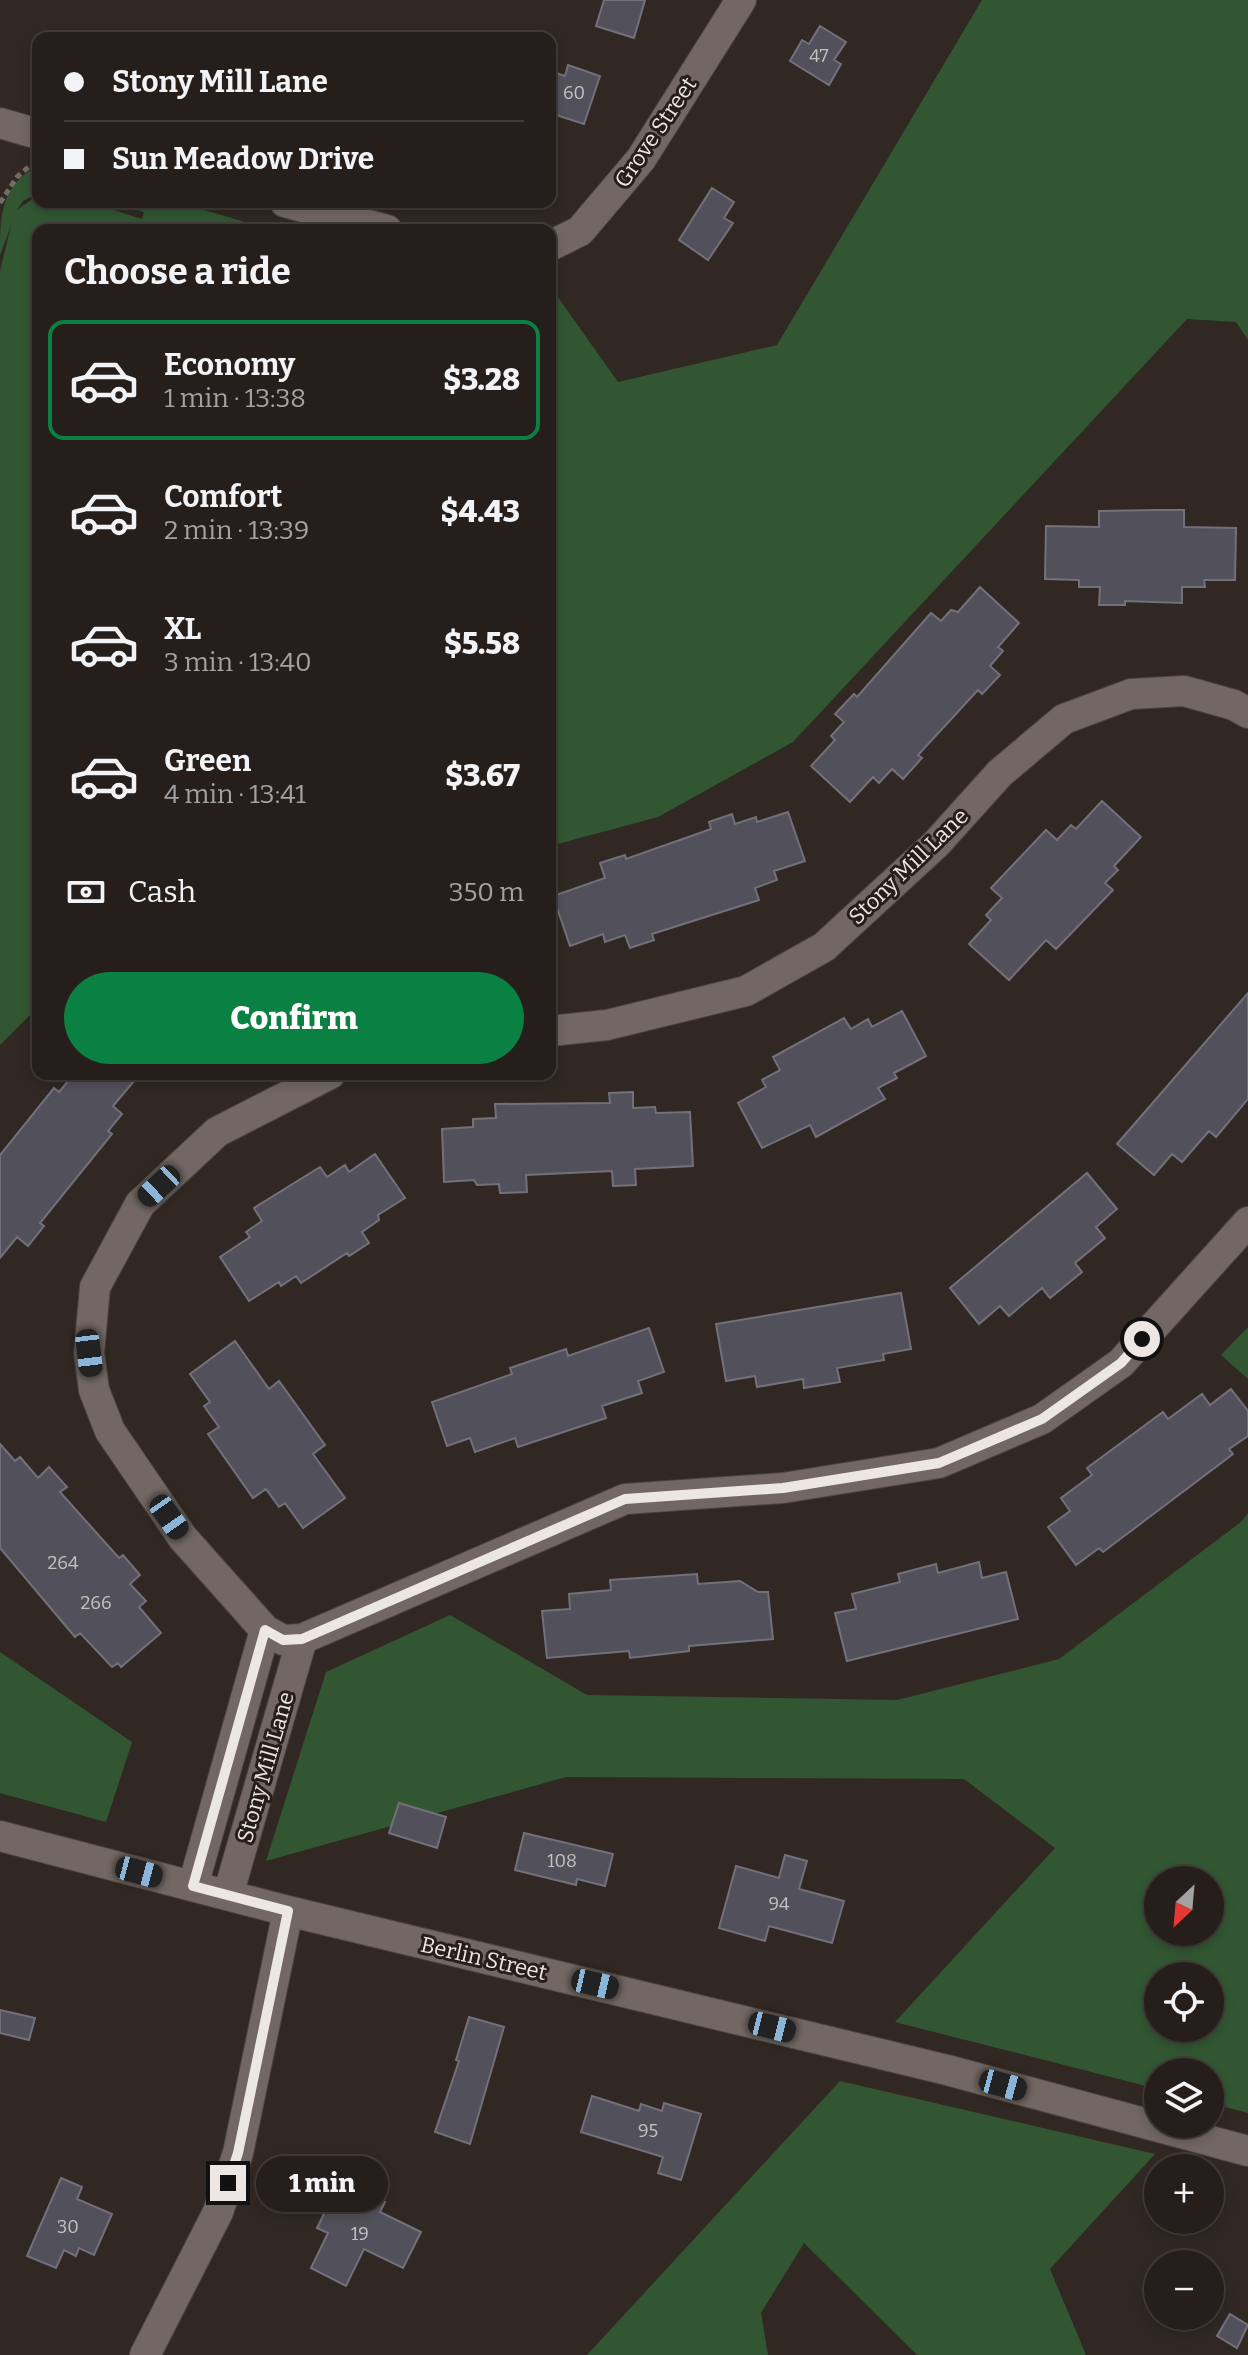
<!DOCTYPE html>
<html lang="en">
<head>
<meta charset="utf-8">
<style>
  body { margin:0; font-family:Bitter,serif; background:#312b27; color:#f1f3f6; height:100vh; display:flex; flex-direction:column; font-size:30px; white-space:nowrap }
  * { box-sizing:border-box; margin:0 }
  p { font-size:26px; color:#a3a2a2 }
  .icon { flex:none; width:44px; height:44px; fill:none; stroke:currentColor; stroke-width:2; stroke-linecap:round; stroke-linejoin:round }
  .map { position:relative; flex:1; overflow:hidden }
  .details { position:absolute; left:32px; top:224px; width:524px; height:856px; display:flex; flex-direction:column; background:#251e1a; border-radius:16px; box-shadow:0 4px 12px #0003,0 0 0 2px #423c39 }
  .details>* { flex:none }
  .hud { position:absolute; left:32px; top:32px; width:524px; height:176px; border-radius:16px; box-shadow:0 4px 12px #0003,0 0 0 2px #423c39; display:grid; align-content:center; height:176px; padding:0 32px; background:#251e1a }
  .needle { width:52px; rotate:206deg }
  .tools { position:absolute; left:1144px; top:1866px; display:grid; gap:16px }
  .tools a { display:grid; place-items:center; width:80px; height:80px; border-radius:50%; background:#251e1a; box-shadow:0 4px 12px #0003,0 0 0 2px #423c39; font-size:40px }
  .end { position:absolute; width:36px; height:36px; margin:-18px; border:10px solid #ede7e3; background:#111; box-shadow:0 0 0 4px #111 }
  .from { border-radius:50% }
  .bubble { position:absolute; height:56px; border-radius:28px; background:#251e1a; box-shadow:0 4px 12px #0003,0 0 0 2px #423c39; font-size:26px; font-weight:800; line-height:56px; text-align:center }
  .car { position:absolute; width:24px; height:48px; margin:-24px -12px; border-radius:10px; box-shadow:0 0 6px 2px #0007; background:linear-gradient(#222 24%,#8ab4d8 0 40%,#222 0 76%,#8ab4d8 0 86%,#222 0) }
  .hud b { display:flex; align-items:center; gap:28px; height:76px; font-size:30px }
  .hud b+b { border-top:2px solid #423c39 }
  .hud i { width:20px; height:20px; background:#f1f3f6 }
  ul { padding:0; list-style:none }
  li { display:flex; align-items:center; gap:24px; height:120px; margin:0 16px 12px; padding:0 16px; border:4px solid transparent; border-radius:16px }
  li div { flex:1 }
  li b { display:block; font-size:30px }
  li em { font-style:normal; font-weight:800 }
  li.current { border-color:#0b8043 }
  li>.icon { width:72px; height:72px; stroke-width:1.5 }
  h2 { padding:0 32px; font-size:36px; line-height:96px }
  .pay { display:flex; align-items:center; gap:20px; height:88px; padding:0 32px; font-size:30px }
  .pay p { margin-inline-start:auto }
  .cta { display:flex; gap:16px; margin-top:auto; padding:16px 32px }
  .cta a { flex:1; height:92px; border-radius:48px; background:#0b8043; color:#fff; font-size:32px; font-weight:800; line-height:92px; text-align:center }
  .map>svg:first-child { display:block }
  .green { fill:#325632; fill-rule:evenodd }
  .building { fill:#52505a; stroke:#72707b; stroke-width:2 }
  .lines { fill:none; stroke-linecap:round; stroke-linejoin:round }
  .minor-casing { stroke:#4c4440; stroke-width:32 }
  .path { stroke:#736b66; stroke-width:5; stroke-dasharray:6 4; stroke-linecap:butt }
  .minor { stroke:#726762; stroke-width:30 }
  .route { stroke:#ede7e3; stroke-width:10 }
  .labels { text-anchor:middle; stroke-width:6; stroke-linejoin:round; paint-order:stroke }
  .number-label { font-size:18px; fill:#c6c1c1 }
  .street-label { font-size:22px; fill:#ede7e3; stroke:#271e19 }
</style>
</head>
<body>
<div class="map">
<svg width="1248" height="2355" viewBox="0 0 1248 2355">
  <rect width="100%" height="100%" fill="#312823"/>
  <path class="green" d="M 982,0 L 1248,0 L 1248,340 L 1236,322 L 1187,319 L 793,742 L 658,817 L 550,846 L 550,286 L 618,382 L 777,345 Z
    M 38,166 L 38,193 L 23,201 L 17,210 L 38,195 L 38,202 L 89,202 L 142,219 L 144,212 L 125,207 L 124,209 L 104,202 L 178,202 L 271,230 L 212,230 L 199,226 L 197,230 L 38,230 L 38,1007 L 0,1045 L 0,271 L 11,226 L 0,255 C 0,217 0,185 38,166 Z
    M 1248,1327 L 1248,1379 L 1221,1355 Z
    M 1248,1513 L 1248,2113 L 1210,2103 L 1210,2072 L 1158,2072 L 1158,2089 L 895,2022 L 1055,1848 L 964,1779 L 566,1777 L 266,1861 L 326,1672 L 450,1615 L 587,1695 L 897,1700 L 1059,1659 L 1241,1522 ZM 1158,1880 L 1210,1880 L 1210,1932 L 1158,1932 ZM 1158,1976 L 1210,1976 L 1210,2028 L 1158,2028 Z
    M 0,1652 L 132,1742 L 106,1822 L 0,1793 Z
    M 840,2081 L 1155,2154 L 1050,2269 L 1086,2355 L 917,2355 L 804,2243 L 761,2313 L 768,2355 L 587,2355 Z"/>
  <path class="building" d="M 604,0 L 645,0 L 634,38 L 596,26 Z
    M 820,26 L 846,42 L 834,60 L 841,64 L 829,85 L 790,61 L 802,40 L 809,44 Z
    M 568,65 L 600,76 L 584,124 L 550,113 L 550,71 L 565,76 Z
    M 712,188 L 734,202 L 724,218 L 733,223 L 708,260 L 679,240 Z
    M 1156,510 L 1184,510 L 1184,527 L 1236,528 L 1235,580 L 1204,580 L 1205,587 L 1182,587 L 1182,603 L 1125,601 L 1125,605 L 1099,605 L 1100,587 L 1079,587 L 1079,580 L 1045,579 L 1046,526 L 1099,527 L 1099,511 Z
    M 980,587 L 1019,623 L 998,647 L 1003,651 L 990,666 L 1000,675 L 982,694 L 978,690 L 918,755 L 922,758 L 903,779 L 892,769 L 879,783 L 873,777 L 850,802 L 811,766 L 835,740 L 831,736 L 844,722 L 835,714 L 854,694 L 857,697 L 931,613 L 941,621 L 951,610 L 958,612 Z
    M 1102,801 L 1141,837 L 1114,866 L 1118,870 L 1105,883 L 1113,890 L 1056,949 L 1046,940 L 1009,980 L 969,944 L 991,920 L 986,915 L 1002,898 L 991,888 L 1046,830 L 1057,840 L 1071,825 L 1076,829 Z
    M 788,812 L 805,861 L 774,871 L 777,880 L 755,888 L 759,900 L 652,934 L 654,940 L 630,948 L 625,935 L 605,942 L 603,934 L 570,946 L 553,896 L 605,878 L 600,863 L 625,855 L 626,859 L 711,829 L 709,822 L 732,814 L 735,824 L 756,817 L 757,822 Z
    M 1248,993 L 1248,1099 L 1216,1137 L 1209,1131 L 1182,1162 L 1172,1154 L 1154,1175 L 1117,1144 Z
    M 902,1011 L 926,1056 L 894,1073 L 897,1078 L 878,1088 L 885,1099 L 816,1137 L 810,1125 L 762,1148 L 738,1103 L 766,1087 L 762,1080 L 780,1070 L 773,1057 L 844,1018 L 851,1029 L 868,1019 L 872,1027 Z
    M 74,1074 L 140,1074 L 113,1106 L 122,1114 L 108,1131 L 112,1134 L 40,1223 L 44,1226 L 28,1246 L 17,1237 L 0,1258 L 0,1155 L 54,1088 L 59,1092 Z
    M 633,1092 L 633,1108 L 655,1107 L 656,1113 L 690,1112 L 693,1166 L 635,1169 L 636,1185 L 613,1186 L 612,1171 L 526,1175 L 527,1192 L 500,1193 L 499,1184 L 477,1185 L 474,1180 L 444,1182 L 442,1129 L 473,1127 L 473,1119 L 496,1118 L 495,1104 L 610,1103 L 609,1093 Z
    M 375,1154 L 405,1198 L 378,1215 L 379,1220 L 362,1232 L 369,1243 L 349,1256 L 347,1253 L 301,1283 L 296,1276 L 281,1286 L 279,1282 L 249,1301 L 220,1257 L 250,1237 L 246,1232 L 262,1221 L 254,1208 L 320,1167 L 327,1177 L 345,1165 L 349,1172 Z
    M 1087,1173 L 1117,1209 L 1096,1227 L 1105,1238 L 1075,1263 L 1082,1272 L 1050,1298 L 1042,1288 L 1009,1316 L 1000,1306 L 979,1324 L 950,1288 Z
    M 901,1293 L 911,1349 L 883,1354 L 884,1360 L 837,1368 L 840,1382 L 804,1388 L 803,1379 L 757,1387 L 755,1376 L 726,1381 L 716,1324 Z
    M 649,1328 L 664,1372 L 638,1381 L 642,1393 L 602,1406 L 606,1418 L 518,1447 L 515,1438 L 475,1452 L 470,1438 L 447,1446 L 432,1402 L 512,1374 L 510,1368 L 566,1349 L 568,1356 Z
    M 235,1341 L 269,1389 L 279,1381 L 325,1445 L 313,1454 L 345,1498 L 303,1528 L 285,1503 L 279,1507 L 266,1489 L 253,1498 L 208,1434 L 219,1427 L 204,1406 L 210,1402 L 190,1374 Z
    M 1231,1389 L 1248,1411 L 1248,1436 L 1229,1449 L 1233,1454 L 1103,1552 L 1099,1548 L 1076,1565 L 1048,1527 L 1070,1511 L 1061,1498 L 1092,1475 L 1087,1468 L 1163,1412 L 1168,1419 L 1202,1394 L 1210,1405 Z
    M 0,1444 L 15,1461 L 20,1457 L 38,1478 L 49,1467 L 67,1487 L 60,1492 L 119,1558 L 123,1555 L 140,1575 L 130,1584 L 146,1601 L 139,1607 L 161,1633 L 121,1667 L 118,1663 L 112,1667 L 80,1633 L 75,1637 L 0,1548 Z
    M 979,1562 L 982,1578 L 1006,1572 L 1018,1619 L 847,1661 L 835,1613 L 856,1609 L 852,1594 L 900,1582 L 898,1574 L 936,1564 L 938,1573 Z
    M 697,1574 L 698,1584 L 740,1581 L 758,1592 L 768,1592 L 773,1639 L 689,1646 L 689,1651 L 630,1658 L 629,1651 L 547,1658 L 542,1611 L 570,1609 L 569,1594 L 611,1590 L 610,1580 Z
    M 399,1803 L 446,1817 L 437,1848 L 389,1833 Z
    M 524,1833 L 613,1854 L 605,1886 L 577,1879 L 576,1885 L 515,1870 Z
    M 785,1855 L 807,1861 L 799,1889 L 844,1901 L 832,1943 L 769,1926 L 765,1941 L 719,1928 L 736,1866 L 779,1878 Z
    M 0,2010 L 35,2018 L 29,2040 L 0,2033 Z
    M 469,2017 L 504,2027 L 470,2144 L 435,2132 L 459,2061 L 456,2060 Z
    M 592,2096 L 639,2111 L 641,2104 L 662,2111 L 664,2103 L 701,2114 L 681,2180 L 658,2173 L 663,2157 L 581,2132 Z
    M 61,2178 L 82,2187 L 77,2199 L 112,2214 L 94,2255 L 79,2248 L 76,2256 L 64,2250 L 56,2268 L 27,2256 Z
    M 340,2181 L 385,2202 L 380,2212 L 421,2232 L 403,2268 L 364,2249 L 346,2286 L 311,2268 L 328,2233 L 317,2228 Z
    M 1230,2314 L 1248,2325 L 1237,2348 L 1217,2336 Z"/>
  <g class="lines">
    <g class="minor-casing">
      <path id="minor" d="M 0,123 L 38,134
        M 285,202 L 387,230
        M 550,246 L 580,231 L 641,159 L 741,0
        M 550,1031 L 607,1025 L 746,991 L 824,947 L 936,844 L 1000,773 L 1064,719 L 1131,694 L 1184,691 L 1234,705 L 1248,713
        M 330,1074 L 217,1132 L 140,1204 L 95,1287 L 89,1353 L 94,1390 L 110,1431 L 183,1538 L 265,1630 L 283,1640 L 302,1639 L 625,1499 L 783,1488 L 939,1463 L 1042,1419 L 1121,1363 L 1248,1222
        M 0,1836 L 288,1911 L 947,2070 L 1248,2151
        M 193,1886 L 265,1630
        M 228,1895 L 302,1639
        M 145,2355 L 218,2212 L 238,2153 L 288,1911"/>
    </g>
    <path class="path" d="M 0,203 L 17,177 L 32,164"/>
    <use href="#minor" class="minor"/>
  </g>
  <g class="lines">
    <path class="route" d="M 228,2183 L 238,2153 L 288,1911 L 193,1886 L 265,1630 L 283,1640 L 302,1639 L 625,1499 L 783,1488 L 939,1463 L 1042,1419 L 1121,1363 L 1142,1339"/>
  </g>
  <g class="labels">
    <g class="number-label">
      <text x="819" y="62">47</text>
      <text x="574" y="99">60</text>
      <text x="63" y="1569">264</text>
      <text x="96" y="1609">266</text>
      <text x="562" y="1867">108</text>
      <text x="779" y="1910">94</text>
      <text x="648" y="2137">95</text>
      <text x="68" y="2233">30</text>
      <text x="360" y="2240">19</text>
    </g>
    <g class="street-label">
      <text transform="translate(655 132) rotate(-56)" y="8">Grove Street</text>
      <text transform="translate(908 866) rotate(-44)" y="8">Stony Mill Lane</text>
      <text transform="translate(265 1767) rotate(-74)" y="8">Stony Mill Lane</text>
      <text transform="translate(484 1958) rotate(13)" y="8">Berlin Street</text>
    </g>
  </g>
</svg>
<div class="tools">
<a><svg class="needle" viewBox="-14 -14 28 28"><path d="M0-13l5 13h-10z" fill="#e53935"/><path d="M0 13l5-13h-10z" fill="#a3a2a2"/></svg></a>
<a><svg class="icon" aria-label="locate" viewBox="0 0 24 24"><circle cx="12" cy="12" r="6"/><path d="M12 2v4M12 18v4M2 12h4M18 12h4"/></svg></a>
<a><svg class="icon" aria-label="layers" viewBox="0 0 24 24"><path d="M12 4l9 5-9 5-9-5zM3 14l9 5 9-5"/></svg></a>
<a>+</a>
<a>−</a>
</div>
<i class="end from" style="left:1142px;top:1339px"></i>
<i class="end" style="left:228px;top:2183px"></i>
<div class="bubble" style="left:256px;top:2156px;width:132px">1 min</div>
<i class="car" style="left:159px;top:1186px;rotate:227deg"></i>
<i class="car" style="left:89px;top:1353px;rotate:173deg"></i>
<i class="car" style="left:169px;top:1517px;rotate:145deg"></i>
<i class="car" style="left:139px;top:1872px;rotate:105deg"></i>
<i class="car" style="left:595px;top:1984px;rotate:103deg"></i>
<i class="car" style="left:772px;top:2027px;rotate:104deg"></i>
<i class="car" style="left:1003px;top:2085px;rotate:105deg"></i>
<div class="hud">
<b><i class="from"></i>Stony Mill Lane</b>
<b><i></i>Sun Meadow Drive</b>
</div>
<section class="details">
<h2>Choose a ride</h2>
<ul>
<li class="current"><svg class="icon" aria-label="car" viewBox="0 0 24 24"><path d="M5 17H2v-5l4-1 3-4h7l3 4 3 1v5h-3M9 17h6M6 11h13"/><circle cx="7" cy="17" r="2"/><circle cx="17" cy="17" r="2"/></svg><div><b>Economy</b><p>1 min · 13:38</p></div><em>$3.28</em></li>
<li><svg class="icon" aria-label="car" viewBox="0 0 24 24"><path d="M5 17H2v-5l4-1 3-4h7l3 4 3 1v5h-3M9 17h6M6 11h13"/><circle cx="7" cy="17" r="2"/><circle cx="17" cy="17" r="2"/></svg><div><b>Comfort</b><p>2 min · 13:39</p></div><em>$4.43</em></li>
<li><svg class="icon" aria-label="car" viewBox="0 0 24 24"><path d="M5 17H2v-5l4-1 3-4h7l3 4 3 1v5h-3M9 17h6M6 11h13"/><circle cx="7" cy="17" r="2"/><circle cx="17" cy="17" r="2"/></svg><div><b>XL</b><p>3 min · 13:40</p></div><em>$5.58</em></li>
<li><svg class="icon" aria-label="car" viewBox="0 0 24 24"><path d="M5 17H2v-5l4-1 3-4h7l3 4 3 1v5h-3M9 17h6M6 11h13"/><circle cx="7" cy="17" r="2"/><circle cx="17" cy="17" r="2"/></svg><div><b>Green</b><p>4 min · 13:41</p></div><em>$3.67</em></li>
</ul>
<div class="pay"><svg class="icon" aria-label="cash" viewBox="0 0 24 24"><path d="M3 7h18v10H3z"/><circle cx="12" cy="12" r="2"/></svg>Cash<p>350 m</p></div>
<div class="cta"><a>Confirm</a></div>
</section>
</div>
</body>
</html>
